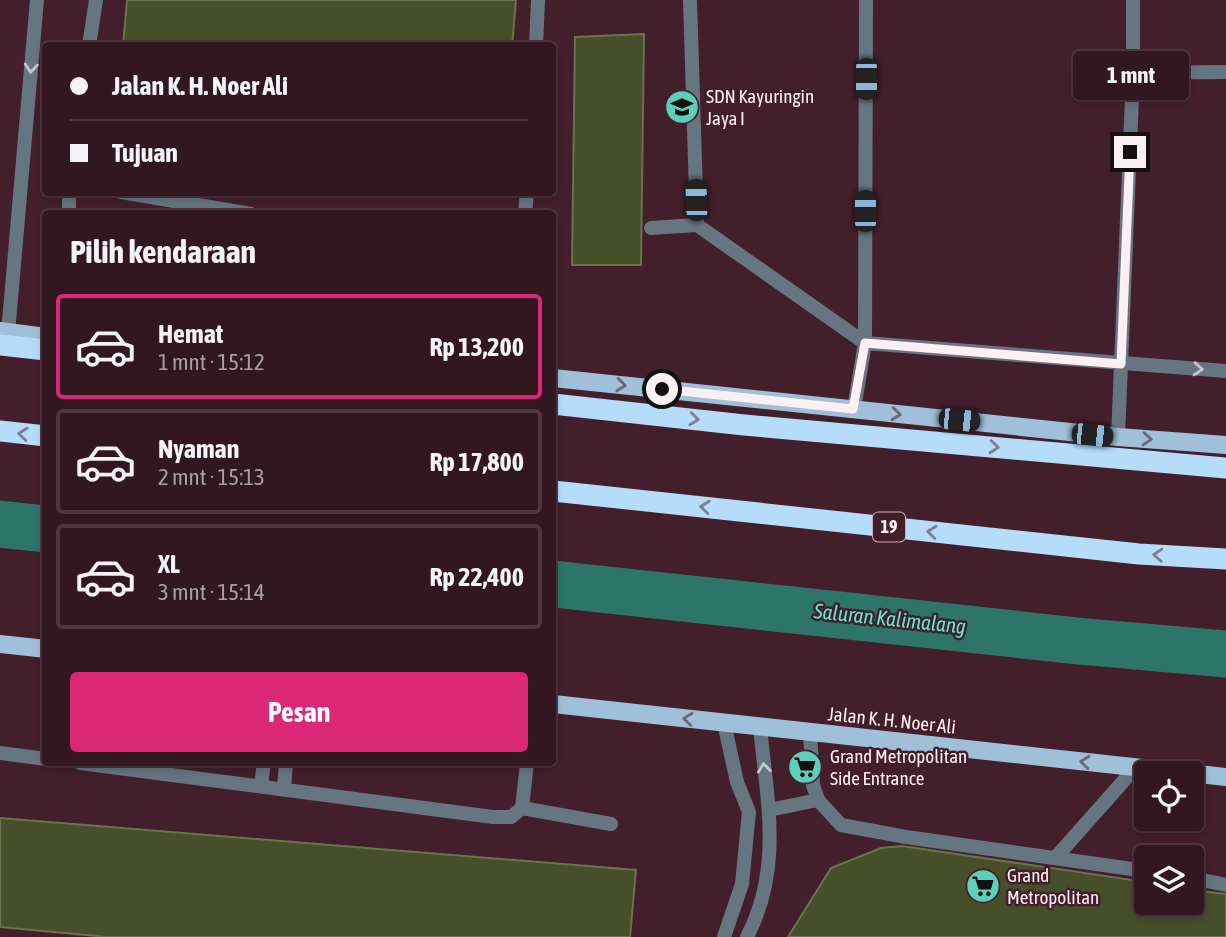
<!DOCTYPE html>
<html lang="id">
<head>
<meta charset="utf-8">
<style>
  body { margin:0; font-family:"Asap Condensed",sans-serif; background:#3a2029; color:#f1f3f6; height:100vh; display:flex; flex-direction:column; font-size:26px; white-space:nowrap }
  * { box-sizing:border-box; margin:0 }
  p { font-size:23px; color:#a89fa5 }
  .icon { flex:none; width:38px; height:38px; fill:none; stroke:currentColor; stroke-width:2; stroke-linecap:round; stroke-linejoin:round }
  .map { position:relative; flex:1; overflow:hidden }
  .drawer { position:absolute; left:42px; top:210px; width:514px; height:556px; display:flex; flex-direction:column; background:#321720; border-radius:7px; box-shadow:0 4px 10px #0003,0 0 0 2px #4d363e }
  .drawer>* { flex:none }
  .hud { position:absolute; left:42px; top:42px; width:514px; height:154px; border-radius:7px; box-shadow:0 4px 10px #0003,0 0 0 2px #4d363e; display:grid; align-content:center; height:154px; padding:0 28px; background:#321720 }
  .tools { position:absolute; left:1134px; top:761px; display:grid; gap:14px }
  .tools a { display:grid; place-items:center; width:70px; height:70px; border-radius:7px; background:#321720; box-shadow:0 4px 10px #0003,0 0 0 2px #4d363e; font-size:35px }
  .end { position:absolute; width:32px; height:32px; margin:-16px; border:9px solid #feeff3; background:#111; box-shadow:0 0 0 4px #111 }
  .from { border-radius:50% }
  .bubble { position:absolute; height:49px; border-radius:7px; background:#321720; box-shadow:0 4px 10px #0003,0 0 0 2px #4d363e; font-size:23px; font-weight:700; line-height:49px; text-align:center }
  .car { position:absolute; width:21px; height:42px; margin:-21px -10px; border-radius:9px; box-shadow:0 0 5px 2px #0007; background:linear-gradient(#222 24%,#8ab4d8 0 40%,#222 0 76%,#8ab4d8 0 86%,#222 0) }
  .hud b { display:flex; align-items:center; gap:24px; height:66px; font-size:26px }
  .hud b+b { border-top:2px solid #4d363e }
  .hud i { width:18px; height:18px; background:#f1f3f6 }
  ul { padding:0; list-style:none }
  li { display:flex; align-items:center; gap:21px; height:105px; margin:0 14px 10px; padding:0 14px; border:4px solid #4d363e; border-radius:7px }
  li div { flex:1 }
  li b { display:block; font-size:26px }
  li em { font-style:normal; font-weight:700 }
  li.on { border-color:#db2777 }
  li>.icon { width:63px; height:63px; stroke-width:1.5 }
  h2 { padding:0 28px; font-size:32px; line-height:84px }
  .cta { display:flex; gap:14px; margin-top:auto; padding:14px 28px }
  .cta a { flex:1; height:80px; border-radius:7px; background:#db2777; color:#fff; font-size:28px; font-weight:700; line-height:80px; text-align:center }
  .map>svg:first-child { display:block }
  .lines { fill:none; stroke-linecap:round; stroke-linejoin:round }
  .canal { stroke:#2c7568; stroke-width:47 }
  .building { fill:#464f2a; stroke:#6a734c; stroke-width:2 }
  .lane { stroke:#667681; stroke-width:14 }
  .street { stroke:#667681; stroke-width:14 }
  .primary { stroke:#9fc0d8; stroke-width:18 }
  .highway { stroke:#b5ddfa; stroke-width:21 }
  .oneway { stroke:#c9c5cb }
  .oneway2 { stroke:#6c6779 }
  .oneway3 { stroke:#7c7e92 }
  .route { stroke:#feeff3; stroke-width:9 }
  .labels { text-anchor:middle; stroke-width:5; stroke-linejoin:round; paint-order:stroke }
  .shield { fill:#431f2b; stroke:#c6b1b7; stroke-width:2 }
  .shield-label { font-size:18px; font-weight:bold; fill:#feeff3 }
  .poi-label { font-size:19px; fill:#feeff3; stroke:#431f2b; text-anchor:start }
  .street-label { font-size:19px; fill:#feeff3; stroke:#431f2b }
  .water-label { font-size:21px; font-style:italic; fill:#60e9d1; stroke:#431f2b }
</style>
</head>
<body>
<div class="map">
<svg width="1226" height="937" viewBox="0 0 1226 937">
  <rect width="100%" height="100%" fill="#431f2b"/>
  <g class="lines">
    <path class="canal" d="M 0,524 L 46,529
      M 553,584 L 1078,641 L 1226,654"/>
  </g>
  <path class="building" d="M 127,0 L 516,0 L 512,46 L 123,46 Z
    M 644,34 L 641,265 L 572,265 L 575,37 Z
    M 0,818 L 636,870 L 630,937 L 107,937 L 0,927 Z
    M 902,846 L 1146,882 L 1146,903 L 1192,903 L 1192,890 L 1226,894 L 1226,937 L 788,937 L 831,868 L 881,848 Z"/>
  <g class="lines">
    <path class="lane" d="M 690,0 L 697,225
      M 89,46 L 96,0
      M 536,46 L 538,0
      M 69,192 L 69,214
      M 121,192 L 251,214
      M 525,214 L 527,192
      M 651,228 L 697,225 L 865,343
      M 810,733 L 813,785 L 818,800 L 841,825 L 906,837 L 1146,871
      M 0,753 L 46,759
      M 80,763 L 493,817 L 511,817 L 522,808 L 527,763
      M 261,785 L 264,763
      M 284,788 L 286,763
      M 522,808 L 611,824
      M 769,810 L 818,800
      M 1057,856 L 1136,767
      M 1192,878 L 1226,885
      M 724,937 L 742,884 L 749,812 L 737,782 L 724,723
      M 747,937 C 783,867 767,801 760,727"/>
    <path class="street" d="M 1133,73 L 1226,72
      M 8,333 L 37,0
      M 865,343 L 1226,371
      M 854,409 L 865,343 L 866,0
      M 1118,437 L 1133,73 L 1133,0"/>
    <path class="primary" d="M 0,331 L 46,337
      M 553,378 L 1118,437 L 1226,445
      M 0,644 L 46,649
      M 553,704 L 1226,777"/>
    <path class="highway" d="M 0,345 L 46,350
      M 553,404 L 744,425 L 1226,468
      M 0,431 L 46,436
      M 553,491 L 1139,554 L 1226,559"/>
  </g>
  <defs><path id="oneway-chevron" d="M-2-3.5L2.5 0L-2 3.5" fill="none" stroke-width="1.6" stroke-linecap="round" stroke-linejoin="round" transform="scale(1.75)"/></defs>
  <g class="oneway">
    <use href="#oneway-chevron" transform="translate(31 68) rotate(95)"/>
    <use href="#oneway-chevron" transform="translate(1198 369) rotate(4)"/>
    <use href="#oneway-chevron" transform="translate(764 768) rotate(-96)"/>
  </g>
  <g class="oneway2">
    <use href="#oneway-chevron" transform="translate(621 385) rotate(6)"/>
    <use href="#oneway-chevron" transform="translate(896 414) rotate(6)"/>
    <use href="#oneway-chevron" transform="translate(1147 439) rotate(4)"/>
    <use href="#oneway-chevron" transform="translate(688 719) rotate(-174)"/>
    <use href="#oneway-chevron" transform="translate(1085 762) rotate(-174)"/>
  </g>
  <g class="oneway3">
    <use href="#oneway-chevron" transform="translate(694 419) rotate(6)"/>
    <use href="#oneway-chevron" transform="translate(23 434) rotate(-174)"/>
    <use href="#oneway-chevron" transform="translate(994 447) rotate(5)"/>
    <use href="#oneway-chevron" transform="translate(705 507) rotate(-174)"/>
    <use href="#oneway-chevron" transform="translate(932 532) rotate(-174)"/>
    <use href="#oneway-chevron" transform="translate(1158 555) rotate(-177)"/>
  </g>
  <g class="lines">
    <path class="route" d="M 662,389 L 853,409 L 865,343 L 1121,364 L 1130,152"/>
  </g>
  <defs>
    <g id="school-disc" transform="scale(1.75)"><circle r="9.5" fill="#5dceb9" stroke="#431f2b"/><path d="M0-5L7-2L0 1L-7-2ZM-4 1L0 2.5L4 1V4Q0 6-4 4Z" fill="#111"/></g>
    <g id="supermarket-disc" transform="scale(1.75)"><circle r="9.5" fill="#5dceb9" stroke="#431f2b"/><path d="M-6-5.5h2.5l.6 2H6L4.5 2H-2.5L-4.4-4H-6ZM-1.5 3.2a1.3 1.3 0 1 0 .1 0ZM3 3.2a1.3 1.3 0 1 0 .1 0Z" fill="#111"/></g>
  </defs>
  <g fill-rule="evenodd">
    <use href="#school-disc" x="682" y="107"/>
    <use href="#supermarket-disc" x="805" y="767"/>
    <use href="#supermarket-disc" x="983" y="886"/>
  </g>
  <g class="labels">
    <rect class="shield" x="873" y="512.5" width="32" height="29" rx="5"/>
    <g class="shield-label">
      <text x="889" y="533">19</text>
    </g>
    <g class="poi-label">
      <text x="706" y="103">SDN Kayuringin<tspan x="706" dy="22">Jaya I</tspan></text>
      <text x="830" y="763">Grand Metropolitan<tspan x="830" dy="22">Side Entrance</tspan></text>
      <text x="1007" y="882">Grand<tspan x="1007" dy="22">Metropolitan</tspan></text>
    </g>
    <g class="street-label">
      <text transform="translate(892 720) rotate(6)" y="7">Jalan K. H. Noer Ali</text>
    </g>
    <g class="water-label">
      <text transform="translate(890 619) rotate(6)" y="7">Saluran Kalimalang</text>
    </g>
  </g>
</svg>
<div class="tools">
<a><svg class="icon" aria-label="locate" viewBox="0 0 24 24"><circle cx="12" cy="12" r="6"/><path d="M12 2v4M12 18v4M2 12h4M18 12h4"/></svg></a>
<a><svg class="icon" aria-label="layers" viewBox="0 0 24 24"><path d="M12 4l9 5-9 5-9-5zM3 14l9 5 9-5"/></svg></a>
</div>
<i class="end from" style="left:662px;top:389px"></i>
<i class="end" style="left:1130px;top:152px"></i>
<div class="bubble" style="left:1073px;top:51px;width:116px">1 mnt</div>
<i class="car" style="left:866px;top:79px;rotate:180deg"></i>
<i class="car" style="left:696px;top:200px;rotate:358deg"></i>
<i class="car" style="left:865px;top:211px;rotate:0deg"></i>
<i class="car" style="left:959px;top:420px;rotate:96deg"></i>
<i class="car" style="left:1092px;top:435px;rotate:96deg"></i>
<div class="hud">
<b><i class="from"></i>Jalan K. H. Noer Ali</b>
<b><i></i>Tujuan</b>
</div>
<section class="drawer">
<h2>Pilih kendaraan</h2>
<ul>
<li class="on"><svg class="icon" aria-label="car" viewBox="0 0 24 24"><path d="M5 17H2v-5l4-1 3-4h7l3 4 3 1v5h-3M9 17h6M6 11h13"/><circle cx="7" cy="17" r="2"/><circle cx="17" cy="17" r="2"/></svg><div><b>Hemat</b><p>1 mnt · 15:12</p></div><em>Rp 13,200</em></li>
<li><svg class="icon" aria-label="car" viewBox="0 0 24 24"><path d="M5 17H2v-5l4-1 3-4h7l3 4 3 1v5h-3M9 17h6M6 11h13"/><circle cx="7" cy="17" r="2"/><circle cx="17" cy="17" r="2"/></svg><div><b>Nyaman</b><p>2 mnt · 15:13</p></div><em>Rp 17,800</em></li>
<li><svg class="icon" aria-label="car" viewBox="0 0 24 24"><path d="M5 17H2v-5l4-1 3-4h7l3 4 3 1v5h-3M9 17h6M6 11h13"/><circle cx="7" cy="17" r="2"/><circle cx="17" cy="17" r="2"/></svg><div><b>XL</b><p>3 mnt · 15:14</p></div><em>Rp 22,400</em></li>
</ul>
<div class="cta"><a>Pesan</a></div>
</section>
</div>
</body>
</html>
